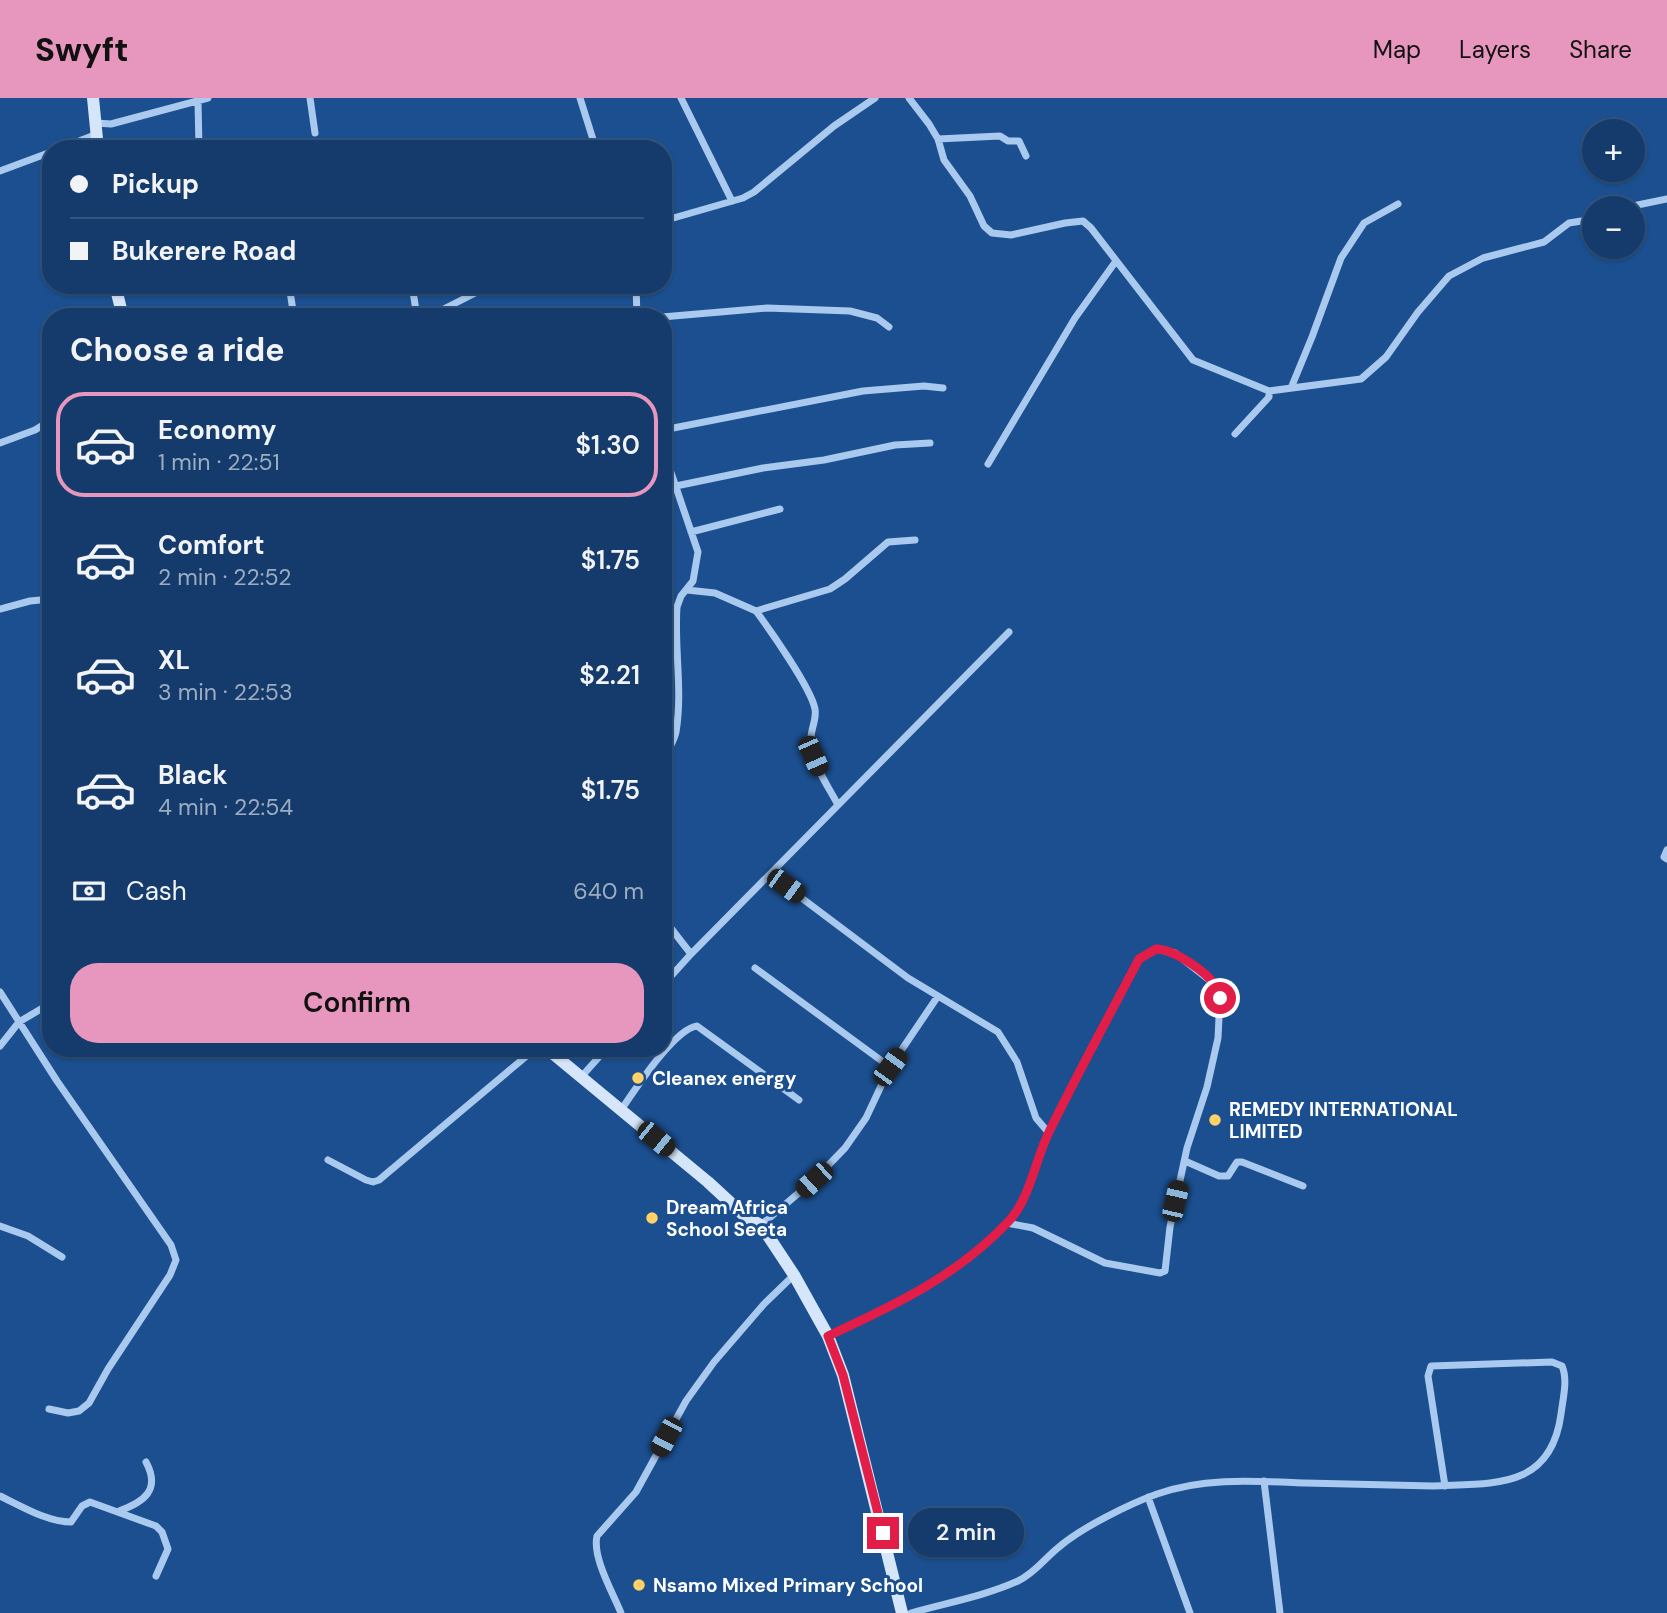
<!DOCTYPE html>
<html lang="en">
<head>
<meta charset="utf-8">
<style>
  body { margin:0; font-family:"DM Sans",sans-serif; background:#214673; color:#f1f3f6; height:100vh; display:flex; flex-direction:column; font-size:26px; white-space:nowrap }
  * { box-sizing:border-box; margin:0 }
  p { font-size:23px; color:#9dadc1 }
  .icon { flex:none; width:38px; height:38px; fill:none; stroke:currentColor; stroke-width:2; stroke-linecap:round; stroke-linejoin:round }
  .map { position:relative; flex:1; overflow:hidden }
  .panel { position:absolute; left:42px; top:210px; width:630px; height:749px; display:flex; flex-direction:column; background:#143b6b; border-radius:28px; box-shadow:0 2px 5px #0004,0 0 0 2px #33557e }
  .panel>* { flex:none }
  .guide { position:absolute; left:42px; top:42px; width:630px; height:154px; border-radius:28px; box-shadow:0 2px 5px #0004,0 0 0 2px #33557e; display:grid; align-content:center; height:154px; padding:0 28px; background:#143b6b }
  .tools { position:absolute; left:1582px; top:21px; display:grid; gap:14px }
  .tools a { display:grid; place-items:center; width:63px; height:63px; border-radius:50%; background:#143b6b; box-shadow:0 2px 5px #0004,0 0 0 2px #33557e; font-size:35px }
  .end { position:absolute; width:32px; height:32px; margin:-16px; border:9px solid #e11d48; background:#fff; box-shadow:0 0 0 4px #fff }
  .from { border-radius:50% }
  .bubble { position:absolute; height:49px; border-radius:24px; background:#143b6b; box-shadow:0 2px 5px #0004,0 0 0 2px #33557e; font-size:23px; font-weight:600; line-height:49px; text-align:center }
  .car { position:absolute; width:21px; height:42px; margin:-21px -10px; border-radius:9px; box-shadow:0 0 5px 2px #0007; background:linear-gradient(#222 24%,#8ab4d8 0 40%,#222 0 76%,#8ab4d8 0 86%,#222 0) }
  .guide b { display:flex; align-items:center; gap:24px; height:66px; font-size:26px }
  .guide b+b { border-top:2px solid #33557e }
  .guide i { width:18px; height:18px; background:#f1f3f6 }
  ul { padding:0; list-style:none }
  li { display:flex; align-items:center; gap:21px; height:105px; margin:0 14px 10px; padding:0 14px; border:4px solid transparent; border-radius:28px }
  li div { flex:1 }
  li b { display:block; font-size:26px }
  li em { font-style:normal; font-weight:600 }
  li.on { border-color:#e797bd }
  li>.icon { width:63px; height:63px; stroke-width:1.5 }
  h2 { padding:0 28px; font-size:32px; line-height:84px }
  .pay { display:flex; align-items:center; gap:18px; height:77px; padding:0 28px; font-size:26px }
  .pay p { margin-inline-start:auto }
  .primary-button { display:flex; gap:14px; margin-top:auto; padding:14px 28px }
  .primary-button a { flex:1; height:80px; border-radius:28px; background:#e797bd; color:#111; font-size:28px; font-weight:600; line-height:80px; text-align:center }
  header { display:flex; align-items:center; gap:42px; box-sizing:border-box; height:98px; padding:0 35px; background:#e797bd; color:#111 }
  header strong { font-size:33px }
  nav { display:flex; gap:38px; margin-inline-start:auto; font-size:24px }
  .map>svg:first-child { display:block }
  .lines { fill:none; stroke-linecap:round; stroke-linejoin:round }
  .minor { stroke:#a9c9ee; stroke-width:7 }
  .secondary { stroke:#d6e6fa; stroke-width:12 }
  .route { stroke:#e11d48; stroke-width:9 }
  .poi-dot { fill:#ffd166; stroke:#1b4f8f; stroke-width:2.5 }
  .labels { text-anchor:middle; stroke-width:6; stroke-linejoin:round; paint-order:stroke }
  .poi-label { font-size:19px; font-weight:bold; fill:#fff; stroke:#1b4f8f; text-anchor:start }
</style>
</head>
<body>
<header>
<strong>Swyft</strong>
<nav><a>Map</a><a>Layers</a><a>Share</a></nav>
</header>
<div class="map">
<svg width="1667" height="1515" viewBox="0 0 1667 1515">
  <rect width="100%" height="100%" fill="#1b4f8f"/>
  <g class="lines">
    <path class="minor" d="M 310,0 L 315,35
      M 580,0 L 596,51
      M 681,0 L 732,103
      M 909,0 L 929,26 L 938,41 L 944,62 L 970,98 L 984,128 L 992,135 L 1011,137 L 1065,125 L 1083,123 L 1091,130 L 1193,262 L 1269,293 L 1269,299 L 1235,336
      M 198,3 L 199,51
      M 96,25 L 111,26 L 208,0
      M 938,41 L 1000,38 L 1008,43 L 1019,43 L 1026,58
      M 59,51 L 97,36
      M 0,73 L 51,54
      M 1623,110 L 1667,101
      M 663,123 L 743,100 L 754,94 L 834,28 L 875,0
      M 289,187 L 294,219
      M 412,187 L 417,219
      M 636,187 L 637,219
      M 428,219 L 491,187
      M 662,219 L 767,210 L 850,213 L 877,220 L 889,229
      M 1291,290 L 1312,239 L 1341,160 L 1364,125 L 1398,106
      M 1269,293 L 1361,281 L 1386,259 L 1418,214 L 1449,178 L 1483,160 L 1544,144 L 1569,125 L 1594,121
      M 663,332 L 863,293 L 924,288 L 943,290
      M 0,345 L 35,332 L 51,322
      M 663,351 L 698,454 L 693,483 L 681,498 L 677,509 C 674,550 683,592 676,634 C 674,645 666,653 663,664
      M 988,366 L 1075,220 L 1116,163
      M 676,388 L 763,370 L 824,362 L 895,347 L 930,345
      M 691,434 L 780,411
      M 687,492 L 715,495 L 756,513 L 830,491 L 845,481 L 888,444 L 915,442
      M 0,511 L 30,503 L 51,501
      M 756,513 C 770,532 811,590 815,611 C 817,622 810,632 811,643 C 812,666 828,688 838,707
      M 1667,752 L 1664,759 L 1667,761
      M 771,777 L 908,880 L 998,934 L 1017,964 L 1036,1020 L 1048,1034
      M 663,820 L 691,856
      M 755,870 L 890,969
      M 663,887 L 691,856 L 1009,534
      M 0,894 L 57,983 L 171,1147 L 176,1162 L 170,1177 L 108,1271 L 89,1305 L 79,1313 L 68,1315 L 49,1311
      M 0,948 L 19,924 L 51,905
      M 582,978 L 607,950
      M 621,1012 C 635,992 674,931 697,928 L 799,1002
      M 328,1062 L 366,1082 L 373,1084 L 379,1082 L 536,950
      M 1185,1063 L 1219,1078 L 1228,1078 L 1237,1064 L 1242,1064 L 1303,1088
      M 761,1127 L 814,1082 L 845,1050 L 866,1020 L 890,969 L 938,898
      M 0,1128 L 28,1138 L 62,1159
      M 828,1238 C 895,1207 957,1178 1008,1124 C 1030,1100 1035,1061 1050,1032 C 1077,974 1109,918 1139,861 L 1156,851 L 1175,855 L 1208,881 L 1216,889 L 1220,900 L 1218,940 L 1207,989 L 1187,1050 L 1170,1129 L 1165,1173 L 1160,1175 L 1105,1165 L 1033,1130 L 1007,1125
      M 1264,1383 L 1280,1515
      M 0,1398 C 21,1408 47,1424 71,1424 L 82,1408 L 90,1404 L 156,1428 L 162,1434 L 168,1451 L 156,1478
      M 1148,1399 L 1190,1515
      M 119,1413 C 144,1404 161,1392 146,1364
      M 621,1515 C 613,1495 592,1459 597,1438 L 636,1394 L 686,1303 L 714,1264 L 764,1206 L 794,1177
      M 911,1515 C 946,1505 985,1498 1018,1483 C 1035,1475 1045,1460 1059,1449 C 1081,1430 1129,1406 1157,1396 C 1204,1379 1256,1383 1305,1385 C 1348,1386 1390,1387 1433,1388 C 1493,1385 1551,1392 1561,1316 C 1563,1300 1568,1282 1562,1268 L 1552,1264 L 1431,1268 L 1428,1278 L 1445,1388"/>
    <path class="secondary" d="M 93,0 L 98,51
      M 115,187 L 123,219
      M 546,950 L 708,1084 L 747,1120 L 761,1127 L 794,1177 L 828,1238 L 843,1277 L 902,1515"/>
  </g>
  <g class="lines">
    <path class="route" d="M 883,1435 L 843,1277 L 828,1238 C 895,1207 957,1178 1008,1124 C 1031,1100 1035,1061 1050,1032 C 1078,975 1109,918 1139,861 L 1156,851 C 1173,851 1208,874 1216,889 C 1218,892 1219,896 1220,900"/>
  </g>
  <g class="poi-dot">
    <circle cx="638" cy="980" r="7"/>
    <circle cx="1215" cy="1022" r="7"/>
    <circle cx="652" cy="1120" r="7"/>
    <circle cx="639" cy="1487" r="7"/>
  </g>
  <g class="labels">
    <g class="poi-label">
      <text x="652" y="987">Cleanex energy</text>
      <text x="1229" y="1018">REMEDY INTERNATIONAL<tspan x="1229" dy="22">LIMITED</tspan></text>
      <text x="666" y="1116">Dream Africa<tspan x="666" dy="22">School Seeta</tspan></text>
      <text x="653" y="1494">Nsamo Mixed Primary School</text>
    </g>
  </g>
</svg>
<div class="tools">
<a>+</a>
<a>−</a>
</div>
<i class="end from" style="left:1220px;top:900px"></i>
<i class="end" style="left:883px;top:1435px"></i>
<div class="bubble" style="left:908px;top:1410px;width:116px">2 min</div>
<i class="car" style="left:813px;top:658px;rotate:156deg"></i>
<i class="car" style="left:786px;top:788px;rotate:126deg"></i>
<i class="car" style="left:890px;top:969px;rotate:36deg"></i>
<i class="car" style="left:656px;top:1041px;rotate:129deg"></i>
<i class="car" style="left:814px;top:1082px;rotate:228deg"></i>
<i class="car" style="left:1175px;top:1103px;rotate:13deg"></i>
<i class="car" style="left:666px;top:1339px;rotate:208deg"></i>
<div class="guide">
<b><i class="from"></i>Pickup</b>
<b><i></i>Bukerere Road</b>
</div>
<section class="panel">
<h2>Choose a ride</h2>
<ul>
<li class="on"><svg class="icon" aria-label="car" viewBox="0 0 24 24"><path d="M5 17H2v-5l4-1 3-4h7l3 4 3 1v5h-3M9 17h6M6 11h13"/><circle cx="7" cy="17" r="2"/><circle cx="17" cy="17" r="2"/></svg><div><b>Economy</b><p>1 min · 22:51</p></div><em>$1.30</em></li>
<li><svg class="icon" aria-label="car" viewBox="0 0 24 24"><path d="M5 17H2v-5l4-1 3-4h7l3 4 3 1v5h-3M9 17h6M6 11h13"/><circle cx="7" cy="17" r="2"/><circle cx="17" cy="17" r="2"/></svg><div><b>Comfort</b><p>2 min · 22:52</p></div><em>$1.75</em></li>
<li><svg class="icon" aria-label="car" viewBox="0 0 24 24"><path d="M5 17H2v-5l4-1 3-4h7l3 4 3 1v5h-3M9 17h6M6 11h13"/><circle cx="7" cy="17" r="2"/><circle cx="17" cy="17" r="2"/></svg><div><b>XL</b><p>3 min · 22:53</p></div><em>$2.21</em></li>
<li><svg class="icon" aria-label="car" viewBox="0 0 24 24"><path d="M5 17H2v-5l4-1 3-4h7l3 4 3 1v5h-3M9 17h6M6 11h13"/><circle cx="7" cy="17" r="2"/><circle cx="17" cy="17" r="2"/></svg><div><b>Black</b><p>4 min · 22:54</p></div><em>$1.75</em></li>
</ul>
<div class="pay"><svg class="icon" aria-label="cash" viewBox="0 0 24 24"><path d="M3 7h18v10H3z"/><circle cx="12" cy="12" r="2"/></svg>Cash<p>640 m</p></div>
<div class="primary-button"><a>Confirm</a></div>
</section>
</div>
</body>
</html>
